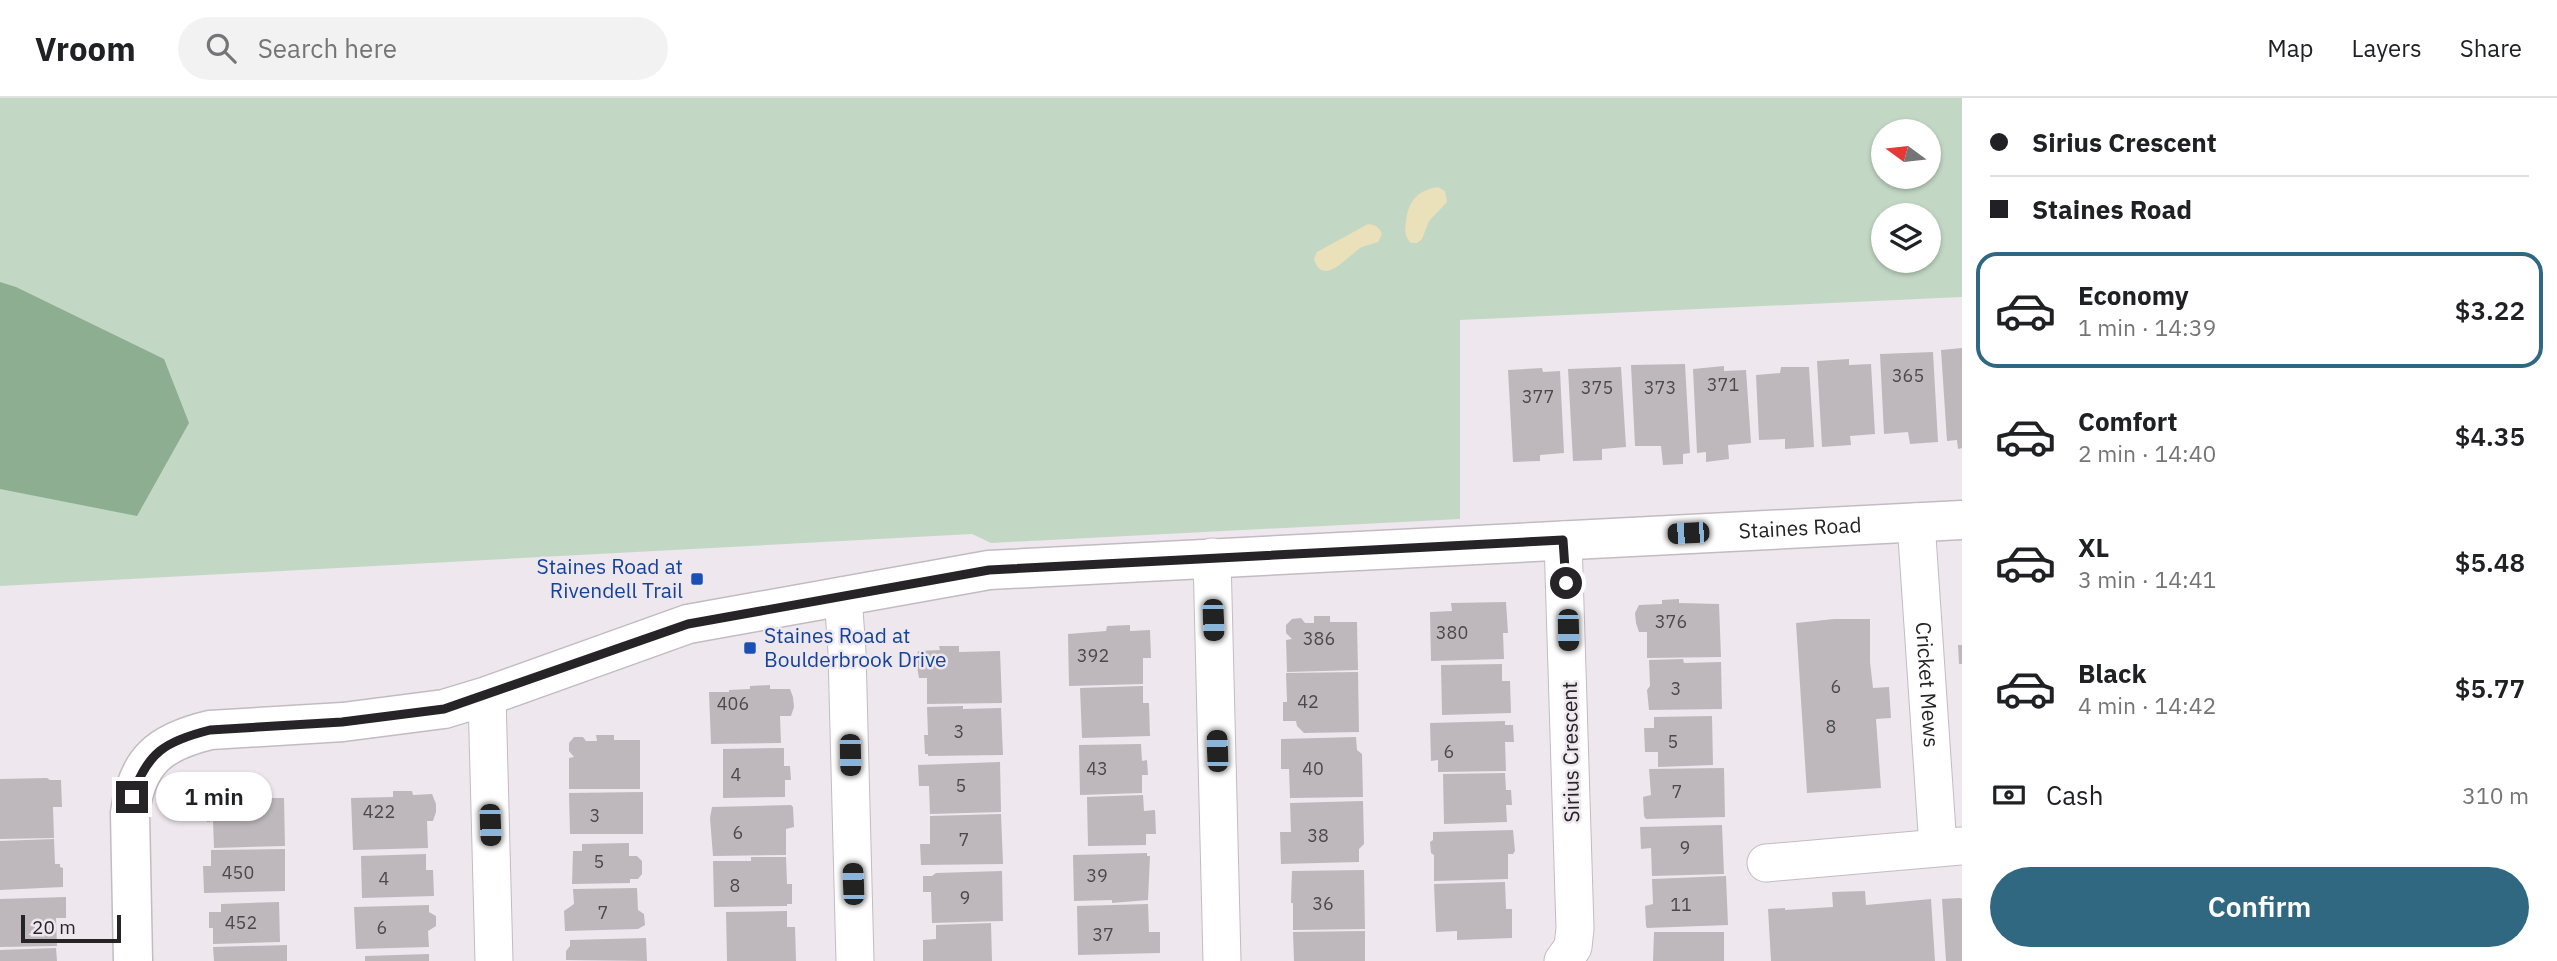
<!DOCTYPE html>
<html lang="en">
<head>
<meta charset="utf-8">
<style>
  body { margin:0; font-family:"IBM Plex Sans",sans-serif; background:#f2f2f2; color:#202124; height:100vh; display:flex; flex-direction:column; font-size:26px; white-space:nowrap }
  * { box-sizing:border-box; margin:0 }
  p { font-size:23px; color:#757577 }
  .icon { flex:none; width:38px; height:38px; fill:none; stroke:currentColor; stroke-width:2; stroke-linecap:round; stroke-linejoin:round }
  .map { position:relative; flex:1; overflow:hidden }
  .sheet { display:flex; flex-direction:column; background:#fff; width:595px }
  .sheet>* { flex:none }
  .banner { display:grid; align-content:center; height:154px; padding:0 28px; background:#fff }
  .needle { width:46px; rotate:285deg }
  .tools { position:absolute; left:1871px; top:21px; display:grid; gap:14px }
  .tools a { display:grid; place-items:center; width:70px; height:70px; border-radius:50%; background:#fff; box-shadow:0 2px 5px #0004; font-size:35px }
  .scale { position:absolute; left:21px; bottom:18px; width:100px; box-sizing:border-box; padding-left:7px; border:4px solid #262426; border-top:0; font-size:19px; line-height:24px; white-space:nowrap; color:#262426; -webkit-text-stroke:5px #eee8ee; paint-order:stroke }
  .end { position:absolute; width:32px; height:32px; margin:-16px; border:9px solid #262426; background:#fff; box-shadow:0 0 0 4px #fff }
  .from { border-radius:50% }
  .bubble { position:absolute; height:49px; border-radius:24px; background:#fff; box-shadow:0 2px 5px #0004; font-size:23px; font-weight:600; line-height:49px; text-align:center }
  .car { position:absolute; width:21px; height:42px; margin:-21px -10px; border-radius:9px; box-shadow:0 0 5px 2px #0007; background:linear-gradient(#222 24%,#8ab4d8 0 40%,#222 0 76%,#8ab4d8 0 86%,#222 0) }
  .banner b { display:flex; align-items:center; gap:24px; height:66px; font-size:26px }
  .banner b+b { border-top:2px solid #e0e0e0 }
  .banner i { width:18px; height:18px; background:#202124 }
  ul { padding:0; list-style:none }
  li { display:flex; align-items:center; gap:21px; height:116px; margin:0 14px 10px; padding:0 14px; border:4px solid transparent; border-radius:21px }
  li div { flex:1 }
  li b { display:block; font-size:26px }
  li em { font-style:normal; font-weight:600 }
  li.on { border-color:#306882 }
  li>.icon { width:63px; height:63px; stroke-width:1.5 }
  .pay { display:flex; align-items:center; gap:18px; height:77px; padding:0 28px; font-size:26px }
  .pay p { margin-inline-start:auto }
  .primary-button { display:flex; gap:14px; margin-top:auto; padding:14px 28px }
  .primary-button a { flex:1; height:80px; border-radius:42px; background:#306882; color:#fff; font-size:28px; font-weight:600; line-height:80px; text-align:center }
  header { display:flex; align-items:center; gap:42px; box-sizing:border-box; height:98px; padding:0 35px; background:#fff; border-bottom:2px solid #e0e0e0 }
  header strong { font-size:33px }
  nav { display:flex; gap:38px; margin-inline-start:auto; font-size:24px }
  .search { width:490px; height:63px; background:#f2f2f2; display:flex; align-items:center; gap:18px; box-sizing:border-box; padding:0 24px; border-radius:38px; color:#757577; font-size:26px }
  main { display:flex; flex:1; min-height:0 }
  .map>svg:first-child { display:block }
  .green { fill:#c2d8c5; fill-rule:evenodd }
  .forest { fill:#8dae91 }
  .sand { fill:#eae1bb }
  .building { fill:#beb8bd }
  .lines { fill:none; stroke-linecap:round; stroke-linejoin:round }
  .minor-casing { stroke:#c2bcc2; stroke-width:39 }
  .tertiary-casing { stroke:#c2bcc2; stroke-width:41 }
  .minor { stroke:#fff; stroke-width:37 }
  .tertiary { stroke:#fff; stroke-width:38 }
  .route { stroke:#262426; stroke-width:9 }
  .transit-dot { fill:#1a4fb4; stroke:#eee8ee; stroke-width:2.5 }
  .labels { text-anchor:middle; stroke-width:5; stroke-linejoin:round; paint-order:stroke }
  .number-label { font-size:18px; fill:#4c494c }
  .street-label { font-size:21px; fill:#262426; stroke:#eee8ee }
  .transit-label { font-size:21px; fill:#164399; stroke:#eee8ee; text-anchor:end }
</style>
</head>
<body>
<header>
<strong>Vroom</strong>
<div class="search"><svg class="icon" aria-label="search" viewBox="0 0 24 24"><circle cx="10" cy="10" r="6"/><path d="M15 15l6 6"/></svg>Search here</div>
<nav><a>Map</a><a>Layers</a><a>Share</a></nav>
</header>
<main>
<div class="map">
<svg width="1962" height="863" viewBox="0 0 1962 863">
  <rect width="100%" height="100%" fill="#eee8ee"/>
  <path class="green" d="M 0,0 L 1962,0 L 1962,199 L 1460,222 L 1460,421 L 991,445 L 972,436 L 0,488 ZM 1883,33 L 1928,33 L 1928,79 L 1883,79 ZM 1883,117 L 1928,117 L 1928,163 L 1883,163 Z"/>
  <path class="forest" d="M 0,184 L 16,189 L 164,261 L 189,325 L 137,418 L 0,391 Z"/>
  <path class="sand" d="M 1438,89 L 1445,93 L 1447,104 L 1429,123 L 1422,141 L 1417,145 L 1411,145 C 1404,138 1405,133 1406,124 C 1408,104 1417,92 1438,89 Z
    M 1368,126 C 1376,127 1379,129 1382,136 L 1378,144 C 1373,146 1367,147 1362,149 C 1349,156 1323,191 1314,161 L 1317,154 Z"/>
  <path class="building" d="M 1962,250 L 1962,350 L 1958,351 L 1957,342 L 1947,343 L 1941,252 Z
    M 1933,254 L 1938,344 L 1910,346 L 1908,334 L 1884,336 L 1880,256 Z
    M 1849,261 L 1849,267 L 1871,266 L 1875,336 L 1850,338 L 1851,347 L 1822,349 L 1817,263 Z
    M 1685,266 L 1690,355 L 1683,356 L 1683,366 L 1663,367 L 1661,348 L 1635,348 L 1631,267 Z
    M 1724,268 L 1724,273 L 1746,272 L 1751,345 L 1728,347 L 1729,361 L 1706,364 L 1706,354 L 1697,355 L 1693,271 Z
    M 1621,269 L 1626,349 L 1602,351 L 1602,362 L 1573,363 L 1568,271 Z
    M 1781,269 L 1809,269 L 1814,349 L 1785,351 L 1785,341 L 1759,342 L 1756,277 L 1780,275 Z
    M 1542,270 L 1543,274 L 1560,273 L 1564,355 L 1540,357 L 1540,363 L 1513,364 L 1508,272 Z
    M 1679,501 L 1679,505 L 1719,506 L 1721,559 L 1647,560 L 1647,534 L 1639,534 L 1636,525 L 1635,515 L 1639,507 L 1662,506 L 1662,502 Z
    M 1506,504 L 1508,535 L 1503,535 L 1504,561 L 1431,563 L 1430,514 L 1452,513 L 1451,505 Z
    M 1314,518 L 1330,518 L 1330,524 L 1357,524 L 1358,572 L 1287,574 L 1286,542 L 1292,541 L 1286,535 L 1286,527 L 1292,521 L 1301,520 L 1305,525 L 1314,525 Z
    M 1834,521 L 1870,521 L 1870,564 L 1873,590 L 1889,589 L 1891,620 L 1876,621 L 1881,690 L 1807,695 L 1796,525 Z
    M 1130,527 L 1130,533 L 1150,532 L 1151,560 L 1143,560 L 1143,586 L 1069,588 L 1068,536 L 1106,533 L 1107,528 Z
    M 1958,547 L 1962,547 L 1962,566 L 1959,566 Z
    M 939,548 L 959,548 L 959,554 L 1000,553 L 1002,605 L 927,606 L 927,580 L 919,580 L 916,562 L 918,553 L 940,552 Z
    M 1683,561 L 1684,565 L 1721,564 L 1722,611 L 1649,612 L 1647,592 L 1650,588 L 1649,562 Z
    M 1502,566 L 1502,583 L 1510,583 L 1511,615 L 1442,617 L 1441,567 Z
    M 1358,574 L 1359,634 L 1304,635 L 1297,628 L 1296,623 L 1283,623 L 1283,604 L 1287,604 L 1286,575 Z
    M 770,587 L 770,591 L 790,591 L 793,599 L 794,609 L 791,618 L 780,618 L 781,645 L 711,646 L 709,594 L 729,594 L 729,592 L 750,591 L 750,588 Z
    M 1143,588 L 1143,605 L 1149,605 L 1150,638 L 1082,640 L 1080,590 Z
    M 963,608 L 963,611 L 1001,610 L 1003,657 L 928,658 L 928,656 L 925,656 L 924,637 L 928,637 L 927,609 Z
    M 1712,618 L 1713,667 L 1658,669 L 1658,654 L 1645,654 L 1644,630 L 1654,630 L 1654,619 Z
    M 1505,623 L 1505,627 L 1513,627 L 1514,644 L 1505,644 L 1506,673 L 1438,674 L 1438,662 L 1431,663 L 1430,625 Z
    M 596,637 L 614,637 L 614,642 L 640,642 L 640,691 L 569,691 L 569,660 L 574,659 L 569,653 L 569,645 L 574,639 L 583,639 L 586,643 L 597,643 Z
    M 1356,639 L 1357,652 L 1362,656 L 1363,699 L 1290,700 L 1289,671 L 1281,671 L 1281,641 Z
    M 1141,646 L 1142,663 L 1147,662 L 1148,677 L 1142,677 L 1142,695 L 1080,697 L 1079,647 Z
    M 784,650 L 784,668 L 790,668 L 791,682 L 785,682 L 785,699 L 723,700 L 723,651 Z
    M 1000,664 L 1001,714 L 930,716 L 929,688 L 919,688 L 918,667 Z
    M 1724,670 L 1725,719 L 1646,721 L 1644,718 L 1643,699 L 1651,697 L 1649,671 Z
    M 1505,675 L 1506,692 L 1511,692 L 1512,707 L 1506,707 L 1507,724 L 1444,726 L 1443,676 Z
    M 47,680 L 50,682 L 61,682 L 62,709 L 53,709 L 54,740 L 0,741 L 0,681 Z
    M 263,692 L 263,700 L 284,700 L 285,748 L 214,750 L 213,723 L 207,724 L 206,693 Z
    M 393,693 L 412,693 L 413,697 L 432,696 L 436,706 L 436,714 L 433,723 L 427,723 L 428,750 L 353,752 L 351,700 L 393,699 Z
    M 643,694 L 643,736 L 570,736 L 569,695 Z
    M 1143,697 L 1144,713 L 1155,712 L 1156,736 L 1146,736 L 1146,747 L 1088,748 L 1087,699 Z
    M 1363,703 L 1364,746 L 1359,751 L 1359,764 L 1281,766 L 1280,734 L 1291,734 L 1290,705 Z
    M 791,707 L 793,709 L 794,729 L 786,731 L 786,757 L 713,758 L 710,720 L 712,709 Z
    M 1001,716 L 1003,766 L 921,767 L 920,746 L 930,746 L 930,718 Z
    M 1722,727 L 1724,776 L 1652,778 L 1651,750 L 1641,751 L 1640,729 Z
    M 1513,732 L 1515,753 L 1513,756 L 1508,756 L 1508,781 L 1434,783 L 1434,757 L 1431,755 L 1430,744 L 1433,742 L 1433,734 Z
    M 54,741 L 55,766 L 60,766 L 60,769 L 63,770 L 63,789 L 0,792 L 0,743 Z
    M 629,745 L 629,758 L 637,758 L 642,763 L 642,776 L 638,781 L 630,781 L 630,785 L 572,786 L 573,753 L 582,753 L 582,746 Z
    M 285,751 L 285,793 L 204,795 L 203,768 L 211,768 L 211,752 Z
    M 1147,755 L 1147,758 L 1150,758 L 1148,802 L 1112,805 L 1112,802 L 1074,803 L 1073,757 Z
    M 426,756 L 426,772 L 433,772 L 434,798 L 362,800 L 361,758 Z
    M 751,759 L 786,759 L 787,786 L 792,786 L 792,806 L 787,806 L 787,808 L 714,809 L 713,763 L 751,763 Z
    M 1364,772 L 1365,831 L 1293,832 L 1293,805 L 1291,805 L 1292,773 Z
    M 1002,773 L 1003,823 L 932,825 L 931,794 L 923,794 L 923,778 L 932,778 L 936,775 Z
    M 1726,778 L 1728,827 L 1647,830 L 1646,828 L 1645,808 L 1653,806 L 1652,781 Z
    M 1505,784 L 1506,811 L 1512,811 L 1512,840 L 1457,842 L 1457,833 L 1436,834 L 1434,786 Z
    M 637,790 L 638,812 L 644,816 L 645,827 L 638,831 L 565,833 L 564,813 L 574,806 L 573,791 Z
    M 1865,793 L 1866,807 L 1931,801 L 1935,863 L 1771,863 L 1768,811 L 1785,810 L 1785,812 L 1833,809 L 1832,794 Z
    M 66,799 L 66,820 L 56,820 L 57,848 L 0,849 L 0,801 Z
    M 1960,800 L 1962,801 L 1962,863 L 1946,863 L 1942,801 Z
    M 279,804 L 280,844 L 213,846 L 213,830 L 209,830 L 209,814 L 221,814 L 221,806 Z
    M 1148,806 L 1149,834 L 1160,834 L 1160,855 L 1078,857 L 1077,808 Z
    M 429,807 L 429,814 L 436,818 L 436,828 L 428,833 L 429,849 L 356,851 L 354,809 Z
    M 787,813 L 787,829 L 795,829 L 796,863 L 727,863 L 726,814 Z
    M 991,825 L 992,863 L 923,863 L 923,842 L 936,841 L 936,827 Z
    M 1365,833 L 1365,863 L 1294,863 L 1293,834 Z
    M 1654,834 L 1724,834 L 1724,863 L 1653,863 Z
    M 646,840 L 647,863 L 566,862 L 566,853 L 570,848 L 570,842 Z
    M 287,847 L 287,863 L 214,863 L 213,849 Z
    M 56,850 L 57,863 L 0,863 L 0,852 Z
    M 429,856 L 429,863 L 365,863 L 365,858 Z"/>
  <g class="lines">
    <g class="minor-casing">
      <g id="minor">
        <path id="s1" d="M 1916,424 L 1938,749"/>
        <path d="M 1212,459 L 1222,863"/>
        <path d="M 843,498 L 847,554 L 855,863"/>
        <path d="M 487,598 L 494,863"/>
        <path d="M 1766,765 L 1962,748"/>
        <path d="M 1563,863 L 1573,849 L 1575,830 L 1563,442"/>
      </g>
    </g>
    <g class="tertiary-casing">
      <g id="tertiary">
        <path id="s2" d="M 133,863 L 130,715 C 137,662 160,644 210,632 L 343,624 L 444,611 L 487,598 L 688,526 L 989,472 L 1962,422"/>
      </g>
    </g>
    <use href="#minor" class="minor"/>
    <use href="#tertiary" class="tertiary"/>
  </g>
  <g class="lines">
    <path class="route" d="M 132,699 C 147,654 166,643 210,632 L 342,624 L 444,611 L 688,526 L 989,472 L 1563,442 L 1566,485"/>
  </g>
  <g class="transit-dot">
    <rect x="690" y="474" width="14" height="14" rx="3.5"/>
    <rect x="743" y="543" width="14" height="14" rx="3.5"/>
  </g>
  <g class="labels">
    <g class="number-label">
      <text x="1908" y="284">365</text>
      <text x="1723" y="293">371</text>
      <text x="1597" y="296">375</text>
      <text x="1660" y="296">373</text>
      <text x="1538" y="305">377</text>
      <text x="1671" y="530">376</text>
      <text x="1452" y="541">380</text>
      <text x="1319" y="547">386</text>
      <text x="1093" y="564">392</text>
      <text x="1836" y="595">6</text>
      <text x="1676" y="597">3</text>
      <text x="1308" y="610">42</text>
      <text x="733" y="612">406</text>
      <text x="1831" y="635">8</text>
      <text x="959" y="640">3</text>
      <text x="1673" y="650">5</text>
      <text x="1449" y="660">6</text>
      <text x="1097" y="677">43</text>
      <text x="1313" y="677">40</text>
      <text x="736" y="683">4</text>
      <text x="961" y="694">5</text>
      <text x="1677" y="700">7</text>
      <text x="379" y="720">422</text>
      <text x="595" y="724">3</text>
      <text x="738" y="741">6</text>
      <text x="1318" y="744">38</text>
      <text x="964" y="748">7</text>
      <text x="1685" y="756">9</text>
      <text x="599" y="770">5</text>
      <text x="238" y="781">450</text>
      <text x="1097" y="784">39</text>
      <text x="384" y="787">4</text>
      <text x="735" y="794">8</text>
      <text x="965" y="806">9</text>
      <text x="1323" y="812">36</text>
      <text x="1681" y="813">11</text>
      <text x="603" y="821">7</text>
      <text x="241" y="831">452</text>
      <text x="382" y="836">6</text>
      <text x="1103" y="843">37</text>
    </g>
    <g class="street-label">
      <text dy="7" stroke="none"><textPath href="#s2" startOffset="1885">Staines Road</textPath></text>
      <text dy="7" stroke="none"><textPath href="#s1" startOffset="163">Cricket Mews</textPath></text>
      <text transform="translate(1571 654) rotate(-91)" y="7">Sirius Crescent</text>
    </g>
    <g class="transit-label">
      <text x="683" y="476">Staines Road at<tspan x="683" dy="24">Rivendell Trail</tspan></text>
      <text x="764" y="545" text-anchor="start">Staines Road at<tspan x="764" dy="24">Boulderbrook Drive</tspan></text>
    </g>
  </g>
</svg>
<div class="tools">
<a><svg class="needle" viewBox="-14 -14 28 28"><path d="M0-13l5 13h-10z" fill="#e53935"/><path d="M0 13l5-13h-10z" fill="#757577"/></svg></a>
<a><svg class="icon" aria-label="layers" viewBox="0 0 24 24"><path d="M12 4l9 5-9 5-9-5zM3 14l9 5 9-5"/></svg></a>
</div>
<div class="scale">20 m</div>
<i class="end from" style="left:1566px;top:485px"></i>
<i class="end" style="left:132px;top:699px"></i>
<div class="bubble" style="left:156px;top:674px;width:116px">1 min</div>
<i class="car" style="left:1688px;top:435px;rotate:267deg"></i>
<i class="car" style="left:1213px;top:522px;rotate:178deg"></i>
<i class="car" style="left:1568px;top:532px;rotate:179deg"></i>
<i class="car" style="left:1217px;top:653px;rotate:358deg"></i>
<i class="car" style="left:850px;top:657px;rotate:179deg"></i>
<i class="car" style="left:490px;top:727px;rotate:178deg"></i>
<i class="car" style="left:853px;top:786px;rotate:358deg"></i>
</div>
<section class="sheet">
<div class="banner">
<b><i class="from"></i>Sirius Crescent</b>
<b><i></i>Staines Road</b>
</div>
<ul>
<li class="on"><svg class="icon" aria-label="car" viewBox="0 0 24 24"><path d="M5 17H2v-5l4-1 3-4h7l3 4 3 1v5h-3M9 17h6M6 11h13"/><circle cx="7" cy="17" r="2"/><circle cx="17" cy="17" r="2"/></svg><div><b>Economy</b><p>1 min · 14:39</p></div><em>$3.22</em></li>
<li><svg class="icon" aria-label="car" viewBox="0 0 24 24"><path d="M5 17H2v-5l4-1 3-4h7l3 4 3 1v5h-3M9 17h6M6 11h13"/><circle cx="7" cy="17" r="2"/><circle cx="17" cy="17" r="2"/></svg><div><b>Comfort</b><p>2 min · 14:40</p></div><em>$4.35</em></li>
<li><svg class="icon" aria-label="car" viewBox="0 0 24 24"><path d="M5 17H2v-5l4-1 3-4h7l3 4 3 1v5h-3M9 17h6M6 11h13"/><circle cx="7" cy="17" r="2"/><circle cx="17" cy="17" r="2"/></svg><div><b>XL</b><p>3 min · 14:41</p></div><em>$5.48</em></li>
<li><svg class="icon" aria-label="car" viewBox="0 0 24 24"><path d="M5 17H2v-5l4-1 3-4h7l3 4 3 1v5h-3M9 17h6M6 11h13"/><circle cx="7" cy="17" r="2"/><circle cx="17" cy="17" r="2"/></svg><div><b>Black</b><p>4 min · 14:42</p></div><em>$5.77</em></li>
</ul>
<div class="pay"><svg class="icon" aria-label="cash" viewBox="0 0 24 24"><path d="M3 7h18v10H3z"/><circle cx="12" cy="12" r="2"/></svg>Cash<p>310 m</p></div>
<div class="primary-button"><a>Confirm</a></div>
</section>
</main>
</body>
</html>
